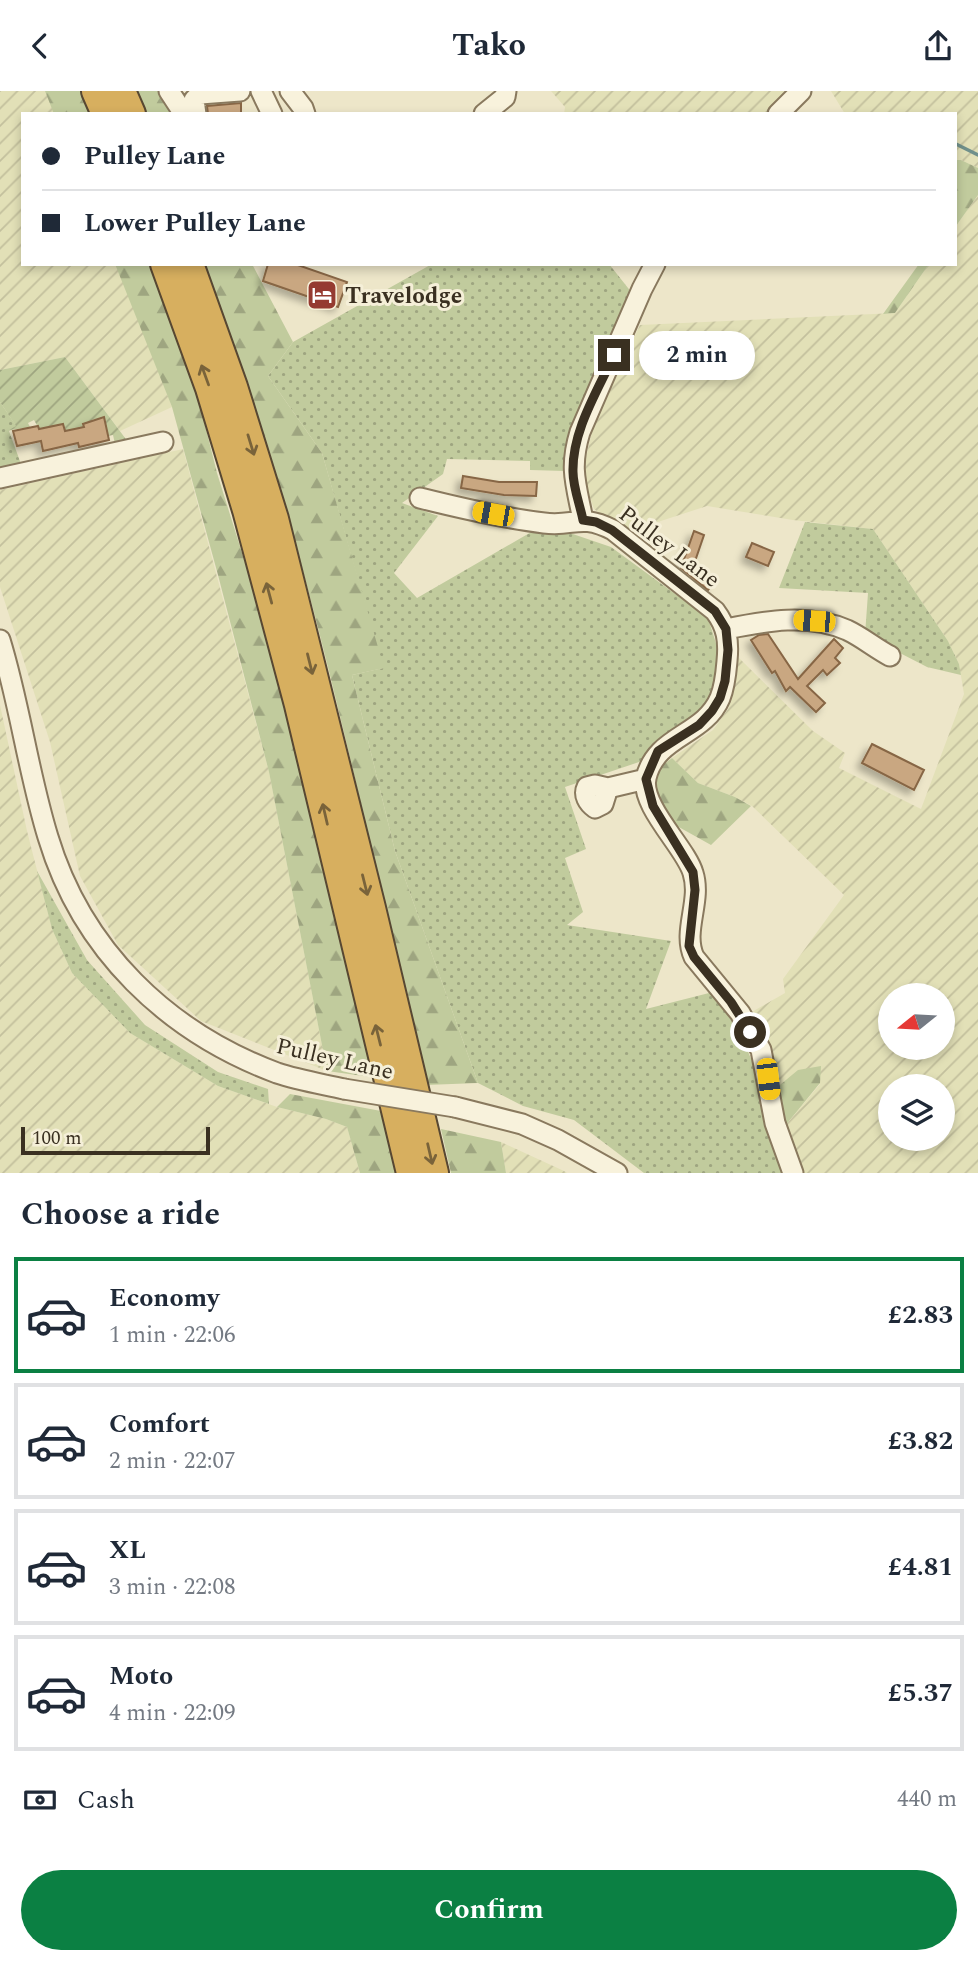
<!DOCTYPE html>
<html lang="en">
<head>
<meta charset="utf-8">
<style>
  body { margin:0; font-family:Spectral,serif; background:#f6f6f7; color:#1f2937; height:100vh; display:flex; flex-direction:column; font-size:26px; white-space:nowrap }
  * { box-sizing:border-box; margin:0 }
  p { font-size:23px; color:#747a83 }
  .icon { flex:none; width:38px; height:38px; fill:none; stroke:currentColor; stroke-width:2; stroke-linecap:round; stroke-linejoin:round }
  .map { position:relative; height:1082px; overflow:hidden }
  .side { display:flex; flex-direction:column; background:#fff; flex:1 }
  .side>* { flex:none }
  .top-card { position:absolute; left:21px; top:21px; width:936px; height:154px; border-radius:0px; box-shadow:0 4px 10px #0003; display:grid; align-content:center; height:154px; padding:0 21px; background:#fff }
  .needle { width:46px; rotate:252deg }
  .controls { position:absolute; left:878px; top:892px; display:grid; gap:14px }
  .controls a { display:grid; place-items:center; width:77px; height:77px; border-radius:50%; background:#fff; box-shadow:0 4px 10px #0003; font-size:35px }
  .scale { position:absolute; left:21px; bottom:18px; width:189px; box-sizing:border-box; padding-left:7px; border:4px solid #3a3021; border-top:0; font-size:19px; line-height:24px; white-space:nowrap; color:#3a3021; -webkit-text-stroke:5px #f5efd8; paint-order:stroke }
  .end { position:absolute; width:32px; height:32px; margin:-16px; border:9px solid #3a3021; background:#fff; box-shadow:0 0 0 4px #fff }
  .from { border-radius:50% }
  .bubble { position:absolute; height:49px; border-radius:24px; background:#fff; box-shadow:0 4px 10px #0003; font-size:23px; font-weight:700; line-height:49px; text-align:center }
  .car { position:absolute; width:21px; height:42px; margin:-21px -10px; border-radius:9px; box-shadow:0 0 5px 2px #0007; background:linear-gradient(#f5c518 24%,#345 0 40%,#f5c518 0 76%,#345 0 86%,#f5c518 0) }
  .top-card b { display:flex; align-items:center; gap:24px; height:66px; font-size:26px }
  .top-card b+b { border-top:2px solid #e0e1e3 }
  .top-card i { width:18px; height:18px; background:#1f2937 }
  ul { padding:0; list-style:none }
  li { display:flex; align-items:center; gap:21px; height:116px; margin:0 14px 10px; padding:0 7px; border:4px solid #e0e1e3; border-radius:0px }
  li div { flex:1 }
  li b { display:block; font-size:26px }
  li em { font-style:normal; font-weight:700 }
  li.active { border-color:#0b8043 }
  li>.icon { width:63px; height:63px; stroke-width:1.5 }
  h2 { padding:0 21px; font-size:32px; line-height:84px }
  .pay { display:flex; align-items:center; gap:18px; height:77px; padding:0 21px; font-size:26px }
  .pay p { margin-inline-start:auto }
  .cta { display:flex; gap:14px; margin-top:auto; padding:14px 21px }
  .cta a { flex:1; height:80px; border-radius:42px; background:#0b8043; color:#fff; font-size:28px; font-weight:700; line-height:80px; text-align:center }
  header { display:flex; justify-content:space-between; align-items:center; height:91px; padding:0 21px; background:#fff; font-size:32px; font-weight:700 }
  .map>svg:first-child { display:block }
  .farmland { fill:url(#farmland-furrows); fill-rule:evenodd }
  .grass { fill:url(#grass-dots) }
  .forest { fill:url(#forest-firs) }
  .garden { fill:url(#garden-furrows) }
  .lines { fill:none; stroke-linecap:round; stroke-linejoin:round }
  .stream { stroke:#70908b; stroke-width:3.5 }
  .building { fill:#c9a781; stroke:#876645; stroke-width:2; filter:url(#shadow) }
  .minor-casing { stroke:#89795e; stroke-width:23 }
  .highway-casing { stroke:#574732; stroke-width:32 }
  .minor { stroke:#f8f2dc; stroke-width:19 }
  .highway { stroke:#d7af5f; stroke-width:28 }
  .minor-bridge-casing { stroke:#89795e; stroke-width:23; stroke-linecap:butt }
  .minor-bridge { stroke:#f8f2dc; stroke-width:19 }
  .oneway { stroke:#79633a }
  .route { stroke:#3a3021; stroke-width:9 }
  .labels { text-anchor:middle; stroke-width:6; stroke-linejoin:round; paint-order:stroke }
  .poi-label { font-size:23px; font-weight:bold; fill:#3a3021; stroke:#f5efd8; text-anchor:start }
  .street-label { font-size:23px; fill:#3a3021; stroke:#f5efd8 }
</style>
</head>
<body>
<header><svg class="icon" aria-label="back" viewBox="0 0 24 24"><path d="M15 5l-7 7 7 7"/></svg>Tako<svg class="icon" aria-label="share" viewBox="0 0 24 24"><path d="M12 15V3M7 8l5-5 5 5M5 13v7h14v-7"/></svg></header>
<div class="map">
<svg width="978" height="1082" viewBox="0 0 978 1082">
  <defs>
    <pattern id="farmland-furrows" width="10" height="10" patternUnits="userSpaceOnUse" patternTransform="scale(1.75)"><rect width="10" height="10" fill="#e2e0b7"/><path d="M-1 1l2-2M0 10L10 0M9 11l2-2" fill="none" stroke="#c3c09d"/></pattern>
    <pattern id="grass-dots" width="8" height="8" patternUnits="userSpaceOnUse" patternTransform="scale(1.75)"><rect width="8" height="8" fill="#c1cb9d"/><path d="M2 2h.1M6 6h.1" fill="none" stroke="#9ea580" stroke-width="1.8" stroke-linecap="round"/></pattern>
    <pattern id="forest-firs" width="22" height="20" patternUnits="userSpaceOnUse" patternTransform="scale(1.75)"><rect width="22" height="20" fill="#c1cb9d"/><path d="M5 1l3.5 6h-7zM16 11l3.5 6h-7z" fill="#9ea580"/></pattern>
    <pattern id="garden-furrows" width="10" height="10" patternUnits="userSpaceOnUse" patternTransform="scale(1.75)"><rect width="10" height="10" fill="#c1cb9d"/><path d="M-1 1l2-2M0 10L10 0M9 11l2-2" fill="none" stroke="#9ea580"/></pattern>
    <filter id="shadow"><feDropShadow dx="-5" dy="5" stdDeviation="3.5" flood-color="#0004"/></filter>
  </defs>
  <rect width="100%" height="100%" fill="#ede6c9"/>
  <path class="farmland" d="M 0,0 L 46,0 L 56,23 L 23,23 L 23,173 L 118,173 L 172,316 L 120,340 L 65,266 L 0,279 Z
    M 551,0 L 789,0 L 765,23 L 564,23 L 565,16 Z
    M 831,0 L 978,0 L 978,77 L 961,69 L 956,69 L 956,23 L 845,23 Z
    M 978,104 L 978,1082 L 802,1082 L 785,1035 L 820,993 L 775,998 L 750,922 L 785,902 L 783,888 L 844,804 L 752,715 L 735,706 L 698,692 L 672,667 L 713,639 L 728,618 L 735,594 L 738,566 L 813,640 L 845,662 L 839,677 L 921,718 L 964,603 L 959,573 L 948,550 L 873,438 L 793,429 L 707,415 L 627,441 L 594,418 L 582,384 L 593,336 L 640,234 L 895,222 L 929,173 L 956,173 L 956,135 ZM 891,905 L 943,905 L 943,957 L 891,957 ZM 891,996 L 943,996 L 943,1048 L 891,1048 Z
    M 183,358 L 269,681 L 327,980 L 201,930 L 118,854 L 80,785 L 50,651 L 0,496 L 0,399 Z
    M 0,614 L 27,740 L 52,838 L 72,882 L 130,942 L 218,995 L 277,1016 L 326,1028 L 347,1036 L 360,1082 L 0,1082 Z
    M 501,1051 L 564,1080 L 567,1082 L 506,1082 Z"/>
  <path class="grass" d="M 432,173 L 609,173 L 632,202 L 565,380 L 530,379 L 530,370 L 447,368 L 443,383 L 402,412 L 438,425 L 394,482 L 417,507 L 533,440 L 564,440 L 611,456 L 708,527 L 720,565 L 718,591 L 711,610 L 690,631 L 645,669 L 565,696 L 586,758 L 565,767 L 583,821 L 567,834 L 671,850 L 646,918 L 713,901 L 742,946 L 756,980 L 783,1082 L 644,1082 L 574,1029 L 523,1015 L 478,992 L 395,760 L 352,584 L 383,577 L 322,362 L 268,285 L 293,251 Z
    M 0,311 L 17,336 L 9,340 L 21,373 L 0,376 Z
    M 805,431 L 873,438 L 948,550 L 959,573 L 961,584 L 927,576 L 865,544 L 868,502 L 779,497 Z
    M 37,780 L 87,869 L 145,934 L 218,981 L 268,998 L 269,1013 L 218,995 L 130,942 L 72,882 L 52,838 Z"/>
  <path class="forest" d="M 45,0 L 80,0 L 95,23 L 54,23 Z
    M 136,0 L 162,0 L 174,23 L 145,23 Z
    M 956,69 L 961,69 L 978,77 L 978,104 L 956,135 Z
    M 115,173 L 152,173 L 197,302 L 217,382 L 269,548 L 322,777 L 378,987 L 327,980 L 269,681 L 218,484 L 172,316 Z
    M 204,173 L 252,173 L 293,251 L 268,285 L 322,362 L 384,577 L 352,584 L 395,760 L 478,992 L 426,994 C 360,719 307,438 204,173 Z
    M 919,173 L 929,173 L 895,222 L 883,223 Z
    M 672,667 L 698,692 L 735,706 L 751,715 L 711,754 L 668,730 L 653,693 L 659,677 Z
    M 821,975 L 820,992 L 785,1035 L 775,998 L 798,979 Z
    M 290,1003 L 381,1020 L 396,1082 L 360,1082 L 347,1036 L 326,1028 L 277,1016 Z
    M 441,1038 L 501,1051 L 506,1082 L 451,1082 Z"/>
  <path class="garden" d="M 65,266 L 128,351 L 115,353 L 113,344 L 108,345 L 106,336 L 98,332 L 96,328 L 92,329 L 85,339 L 65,340 L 63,333 L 56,334 L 52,347 L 49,336 L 39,338 L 34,329 L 28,332 L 32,340 L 26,341 L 25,337 L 9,339 L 16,335 L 0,311 L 0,279 Z"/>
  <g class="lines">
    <path class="stream" d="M 956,53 L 978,64"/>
  </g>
  <path class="building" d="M 241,12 L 241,22 L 208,23 L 207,15 Z
    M 268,173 L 295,173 L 347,191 L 338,216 L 263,190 Z
    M 104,326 L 109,349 L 79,356 L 78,352 L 43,360 L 41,350 L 17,355 L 13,340 L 38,335 L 39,338 L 63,333 L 65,340 L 84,336 L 83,333 Z
    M 463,385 L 499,391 L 537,391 L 536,405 L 504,404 L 461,397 Z
    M 694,440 L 704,444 L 692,479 L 711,495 L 708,499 L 681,477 Z
    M 752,452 L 774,461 L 768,475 L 746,466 Z
    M 768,543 L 798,588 L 834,548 L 843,557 L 835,567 L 840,572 L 827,584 L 823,579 L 807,595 L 825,612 L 816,621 L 790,596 L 786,600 L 775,580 L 772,582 L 751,549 L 759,544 Z
    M 872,653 L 924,679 L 914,699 L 862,672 Z"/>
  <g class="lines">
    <g class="minor-casing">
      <path id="minor" d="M 169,0 L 184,23
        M 261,0 L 272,23
        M 290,0 L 303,17 L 305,23
        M 196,23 L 194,9 L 200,3 L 240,0
        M 484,23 L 505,6 L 506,0
        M 778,23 L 801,0
        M 0,387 L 163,351
        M 420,407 C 460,417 502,427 544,432 C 575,436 579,422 613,439 L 715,520 C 727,536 729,550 727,570 C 726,582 725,595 720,607 C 704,645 656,644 646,687 C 640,715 686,757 693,782 C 702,810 682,840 694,866 L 740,922 L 761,959 L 775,1032 L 793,1082
        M 583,429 C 576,393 569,377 580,341 L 642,198 L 655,173
        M 726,538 C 766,530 808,522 847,539 C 862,546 875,557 890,565
        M 0,549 C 20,614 28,681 48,746 C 82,859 167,941 277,982 C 298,989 322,993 344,998
        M 608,697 L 595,694 L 587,696 C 583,704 588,712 595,717 L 603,713 L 608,697 L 646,688
        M 455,1016 L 522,1033 L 558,1049 L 617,1082"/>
    </g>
    <g class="highway-casing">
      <path id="highway" d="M 96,0 L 106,23
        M 121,0 L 131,23
        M 165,173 L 210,297 L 247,419 L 299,614 L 411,1082
        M 189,173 L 233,296 L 274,428 L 371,817 L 434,1082"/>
    </g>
    <use href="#minor" class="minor"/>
    <use href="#highway" class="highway"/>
    <g class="minor-bridge-casing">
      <path id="minor-bridge" d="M 344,998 L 455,1016"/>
    </g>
    <use href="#minor-bridge" class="minor-bridge"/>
  </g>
  <defs><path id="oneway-shaft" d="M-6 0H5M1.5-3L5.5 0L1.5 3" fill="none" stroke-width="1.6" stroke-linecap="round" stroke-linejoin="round" transform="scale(1.75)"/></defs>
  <g class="oneway">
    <use href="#oneway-shaft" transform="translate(205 284) rotate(-110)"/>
    <use href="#oneway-shaft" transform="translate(251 354) rotate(73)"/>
    <use href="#oneway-shaft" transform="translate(269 502) rotate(-105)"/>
    <use href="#oneway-shaft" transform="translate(310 573) rotate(76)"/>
    <use href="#oneway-shaft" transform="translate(325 723) rotate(-103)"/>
    <use href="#oneway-shaft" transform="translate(365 794) rotate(76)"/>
    <use href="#oneway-shaft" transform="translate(378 944) rotate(-104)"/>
    <use href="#oneway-shaft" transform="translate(430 1063) rotate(77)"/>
  </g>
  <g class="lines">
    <path class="route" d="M 614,264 C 597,301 572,340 573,381 C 573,396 580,414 583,429 L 596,431 L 612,439 L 715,520 L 726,538 L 728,559 L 725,590 L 720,607 L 712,620 L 699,634 L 658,660 L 646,688 L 653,715 L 693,781 L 695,799 L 689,855 L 694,866 L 731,911 L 750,941"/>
  </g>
  <defs>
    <g id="hotel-square" transform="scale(1.575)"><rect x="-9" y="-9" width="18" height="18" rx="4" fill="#953a31" stroke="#f5efd8"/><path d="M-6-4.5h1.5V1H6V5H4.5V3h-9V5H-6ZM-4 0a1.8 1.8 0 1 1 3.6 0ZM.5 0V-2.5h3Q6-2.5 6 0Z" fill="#fff"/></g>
  </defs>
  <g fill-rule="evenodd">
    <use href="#hotel-square" x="322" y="204"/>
  </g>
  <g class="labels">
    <g class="poi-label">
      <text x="345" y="212">Travelodge</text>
    </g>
    <g class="street-label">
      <text transform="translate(670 455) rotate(37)" y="8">Pulley Lane</text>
      <text transform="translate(335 967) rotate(13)" y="8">Pulley Lane</text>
    </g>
  </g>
</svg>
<div class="controls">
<a><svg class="needle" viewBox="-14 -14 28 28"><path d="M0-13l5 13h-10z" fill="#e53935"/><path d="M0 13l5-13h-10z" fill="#747a83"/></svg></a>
<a><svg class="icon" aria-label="layers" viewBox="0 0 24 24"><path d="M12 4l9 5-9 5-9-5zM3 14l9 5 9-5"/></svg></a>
</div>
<div class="scale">100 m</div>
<i class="end from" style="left:750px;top:941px"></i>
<i class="end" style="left:614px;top:264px"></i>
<div class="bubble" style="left:639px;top:240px;width:116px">2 min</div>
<i class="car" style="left:493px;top:423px;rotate:280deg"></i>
<i class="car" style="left:814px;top:530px;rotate:274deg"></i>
<i class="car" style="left:768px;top:988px;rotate:173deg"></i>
<div class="top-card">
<b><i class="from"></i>Pulley Lane</b>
<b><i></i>Lower Pulley Lane</b>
</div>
</div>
<section class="side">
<h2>Choose a ride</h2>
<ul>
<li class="active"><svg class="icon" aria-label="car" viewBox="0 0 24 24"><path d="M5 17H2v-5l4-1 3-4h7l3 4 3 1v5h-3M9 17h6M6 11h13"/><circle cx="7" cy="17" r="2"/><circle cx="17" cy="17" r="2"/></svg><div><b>Economy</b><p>1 min · 22:06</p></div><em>£2.83</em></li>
<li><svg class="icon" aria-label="car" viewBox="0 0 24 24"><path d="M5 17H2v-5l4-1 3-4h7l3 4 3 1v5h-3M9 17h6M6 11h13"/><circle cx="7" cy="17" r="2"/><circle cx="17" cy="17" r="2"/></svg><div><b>Comfort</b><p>2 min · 22:07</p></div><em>£3.82</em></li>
<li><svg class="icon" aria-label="car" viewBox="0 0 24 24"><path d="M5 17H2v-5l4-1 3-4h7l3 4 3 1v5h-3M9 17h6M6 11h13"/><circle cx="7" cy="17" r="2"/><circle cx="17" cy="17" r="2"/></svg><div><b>XL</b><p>3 min · 22:08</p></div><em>£4.81</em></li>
<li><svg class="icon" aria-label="car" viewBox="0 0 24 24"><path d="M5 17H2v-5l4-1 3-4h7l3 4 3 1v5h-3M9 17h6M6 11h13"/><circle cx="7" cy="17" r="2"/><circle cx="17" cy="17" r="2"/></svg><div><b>Moto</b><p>4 min · 22:09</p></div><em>£5.37</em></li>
</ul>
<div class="pay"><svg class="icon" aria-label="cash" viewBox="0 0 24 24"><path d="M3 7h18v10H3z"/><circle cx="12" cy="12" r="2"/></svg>Cash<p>440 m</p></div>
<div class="cta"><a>Confirm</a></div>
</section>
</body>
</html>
